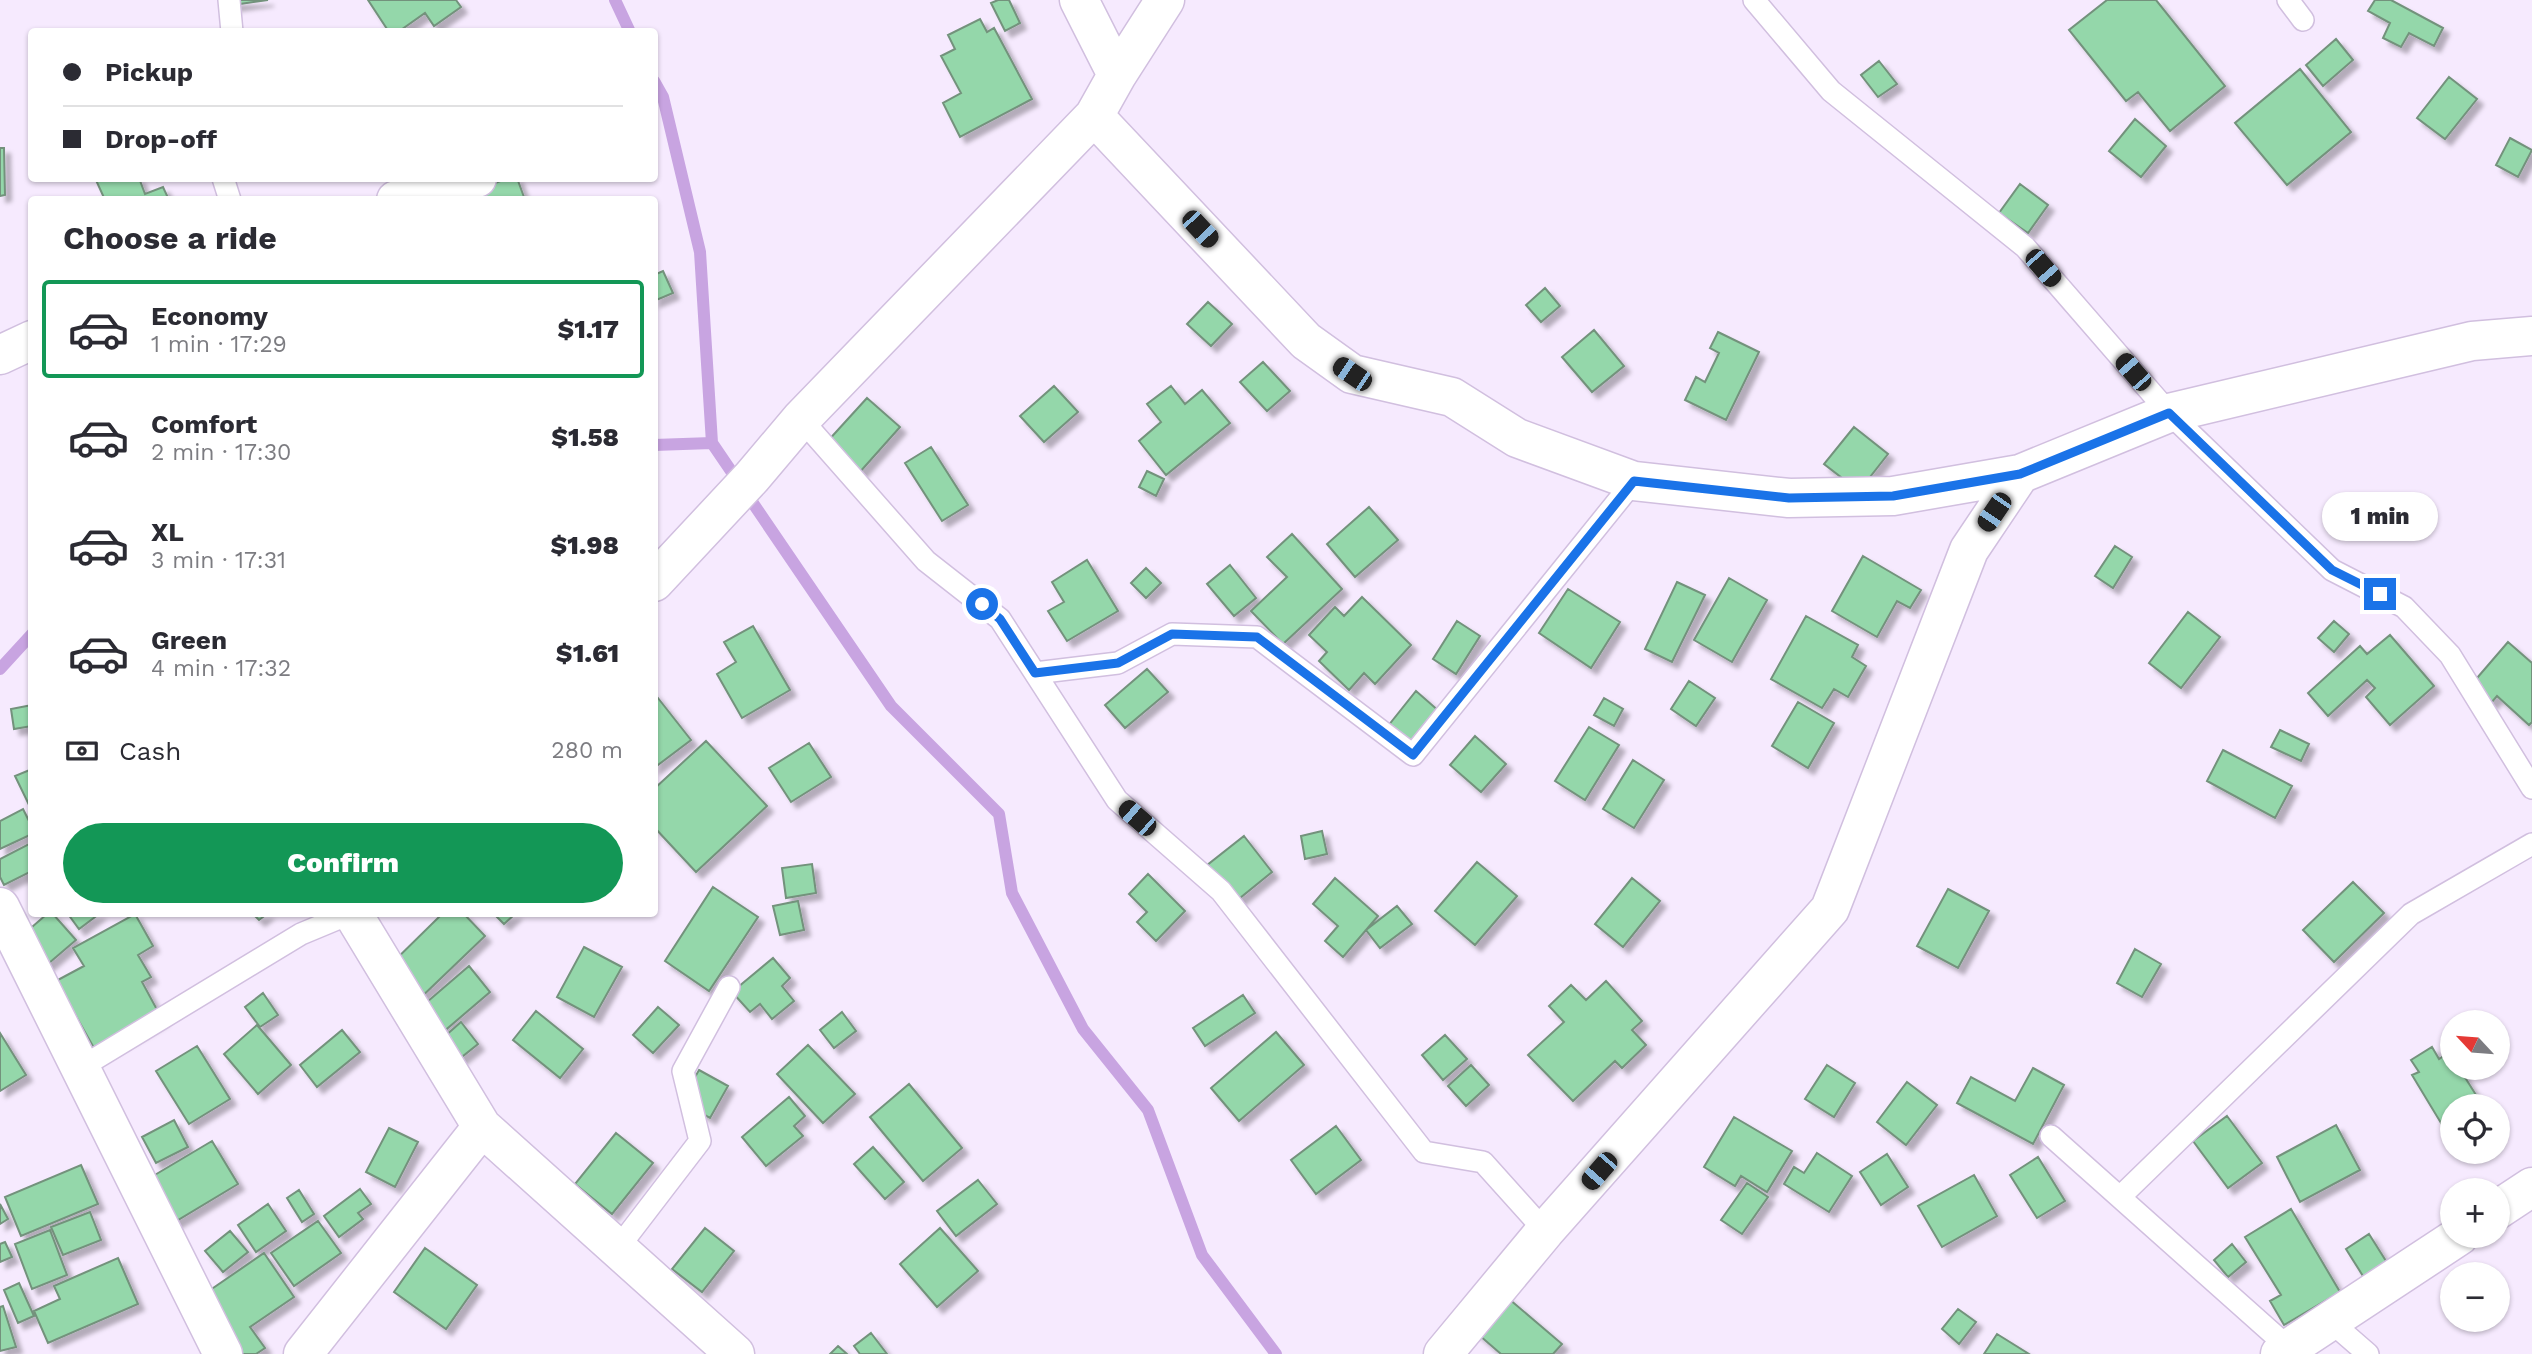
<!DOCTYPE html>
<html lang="en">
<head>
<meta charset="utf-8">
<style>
  body { margin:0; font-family:"Work Sans",sans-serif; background:#f7f7f7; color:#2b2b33; height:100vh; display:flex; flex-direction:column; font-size:26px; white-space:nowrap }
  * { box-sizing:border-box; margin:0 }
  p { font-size:23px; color:#7c7c81 }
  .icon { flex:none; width:38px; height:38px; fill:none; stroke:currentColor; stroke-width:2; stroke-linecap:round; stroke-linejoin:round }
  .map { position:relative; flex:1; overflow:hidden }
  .side { position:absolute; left:28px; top:196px; width:630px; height:721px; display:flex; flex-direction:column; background:#fff; border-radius:7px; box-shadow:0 2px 5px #0004 }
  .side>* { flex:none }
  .top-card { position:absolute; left:28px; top:28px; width:630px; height:154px; border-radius:7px; box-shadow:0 2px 5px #0004; display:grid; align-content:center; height:154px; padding:0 35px; background:#fff }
  .needle { width:46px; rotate:296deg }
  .tools { position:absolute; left:2440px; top:1010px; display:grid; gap:14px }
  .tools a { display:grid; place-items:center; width:70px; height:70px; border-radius:50%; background:#fff; box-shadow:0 2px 5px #0004; font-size:35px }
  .end { position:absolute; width:32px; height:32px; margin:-16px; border:9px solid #1a73e8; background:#fff; box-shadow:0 0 0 4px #fff }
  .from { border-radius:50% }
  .bubble { position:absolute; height:49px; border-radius:24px; background:#fff; box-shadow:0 2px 5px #0004; font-size:23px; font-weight:800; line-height:49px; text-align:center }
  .car { position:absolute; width:21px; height:42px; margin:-21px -10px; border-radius:9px; box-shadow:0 0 5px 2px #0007; background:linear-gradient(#222 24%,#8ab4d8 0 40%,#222 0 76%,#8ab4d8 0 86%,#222 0) }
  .top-card b { display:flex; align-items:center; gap:24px; height:66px; font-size:26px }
  .top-card b+b { border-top:2px solid #e1e1e2 }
  .top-card i { width:18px; height:18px; background:#2b2b33 }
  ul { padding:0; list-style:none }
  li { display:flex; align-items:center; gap:21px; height:98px; margin:0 14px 10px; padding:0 21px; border:4px solid transparent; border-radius:7px }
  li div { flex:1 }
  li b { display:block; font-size:26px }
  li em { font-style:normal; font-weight:800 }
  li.current { border-color:#139756 }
  li>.icon { width:63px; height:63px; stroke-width:1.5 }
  h2 { padding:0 35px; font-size:32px; line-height:84px }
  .pay { display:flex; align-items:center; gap:18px; height:77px; padding:0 35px; font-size:26px }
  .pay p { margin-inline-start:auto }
  .primary-button { display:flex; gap:14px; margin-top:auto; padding:14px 35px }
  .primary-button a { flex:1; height:80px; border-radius:42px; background:#139756; color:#fff; font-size:28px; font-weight:800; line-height:80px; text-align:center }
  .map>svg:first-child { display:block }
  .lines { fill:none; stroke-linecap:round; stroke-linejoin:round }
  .stream { stroke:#c8a4e1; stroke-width:12 }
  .building { fill:#94d7aa; stroke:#73927c; stroke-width:2; filter:url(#shadow) }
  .service-casing { stroke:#d1bfdf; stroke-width:24 }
  .minor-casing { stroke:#d1bfdf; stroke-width:41 }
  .service { stroke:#fff; stroke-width:21 }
  .minor { stroke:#fff; stroke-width:38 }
  .route { stroke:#1a73e8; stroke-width:9 }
</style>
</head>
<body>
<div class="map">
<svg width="2532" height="1354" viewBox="0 0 2532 1354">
  <defs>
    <filter id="shadow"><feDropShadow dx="6" dy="6" stdDeviation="2" flood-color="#0004"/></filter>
  </defs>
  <rect width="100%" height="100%" fill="#f6eafe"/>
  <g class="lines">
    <path class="stream" d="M 615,0 L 630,32
      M 654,81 L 663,97 L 700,252 L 712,443 L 891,706 L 999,814 L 1012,893 L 1083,1029 L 1148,1110 L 1202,1255 L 1276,1354
      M 654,445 L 712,443
      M 0,669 L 32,634"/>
  </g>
  <path class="building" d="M 233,0 L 268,0 L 233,5 Z
    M 368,0 L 456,0 L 461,7 L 434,26 L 425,13 L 398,32 L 389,32 Z
    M 998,0 L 1009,0 L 1020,23 L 1005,31 L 991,3 Z
    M 2107,0 L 2156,0 L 2225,86 L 2170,131 L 2138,92 L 2126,101 L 2069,30 Z
    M 2375,0 L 2391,0 L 2443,28 L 2434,46 L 2409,33 L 2401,47 L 2383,38 L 2390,23 L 2368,11 Z
    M 980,19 L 987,32 L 994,28 L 1032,99 L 960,137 L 943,103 L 961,93 L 941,56 L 955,49 L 948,35 Z
    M 2336,39 L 2353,60 L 2323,86 L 2306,65 Z
    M 1879,61 L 1897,84 L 1878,97 L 1861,75 Z
    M 2300,69 L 2351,132 L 2287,185 L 2235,123 Z
    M 2449,77 L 2477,99 L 2445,139 L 2417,118 Z
    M 2135,119 L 2166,146 L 2141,177 L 2109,151 Z
    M 2510,138 L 2532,150 L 2518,177 L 2496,165 Z
    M 0,148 L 4,148 L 5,195 L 0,196 Z
    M 95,178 L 139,178 L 145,194 L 163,187 L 169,200 L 105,200 Z
    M 508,178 L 517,178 L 525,200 L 473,200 L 470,193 Z
    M 2020,184 L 2048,205 L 2028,233 L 1999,213 Z
    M 663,271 L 673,293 L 654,301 L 654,275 Z
    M 1545,288 L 1560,306 L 1541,322 L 1526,305 Z
    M 1208,302 L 1232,324 L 1211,346 L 1187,324 Z
    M 1594,330 L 1624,366 L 1592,392 L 1562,357 Z
    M 1718,332 L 1759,352 L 1726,420 L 1685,400 L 1696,377 L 1705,382 L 1719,353 L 1710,348 Z
    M 1263,362 L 1290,391 L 1267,411 L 1240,382 Z
    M 1054,386 L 1078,412 L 1044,442 L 1020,416 Z
    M 1171,386 L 1185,404 L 1202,390 L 1230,423 L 1166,475 L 1139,441 L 1161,422 L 1147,404 Z
    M 867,398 L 900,427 L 859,473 L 826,443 Z
    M 1854,427 L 1888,454 L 1859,491 L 1824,464 Z
    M 931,447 L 968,505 L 942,521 L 905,463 Z
    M 1147,471 L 1164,479 L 1156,496 L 1139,487 Z
    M 1369,507 L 1398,540 L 1355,577 L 1327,544 Z
    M 1292,534 L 1342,589 L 1283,644 L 1251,611 L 1287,577 L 1267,557 Z
    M 2115,546 L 2132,557 L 2113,588 L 2095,576 Z
    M 1863,556 L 1921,590 L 1910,608 L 1897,601 L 1877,637 L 1832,611 Z
    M 1087,560 L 1118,611 L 1067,641 L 1048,611 L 1064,602 L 1052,582 Z
    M 1230,565 L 1256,598 L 1234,616 L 1207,584 Z
    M 1146,568 L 1161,583 L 1146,598 L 1131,583 Z
    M 1729,578 L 1767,600 L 1732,662 L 1694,640 Z
    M 1677,582 L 1705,595 L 1672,662 L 1645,649 Z
    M 1568,589 L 1620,622 L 1591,668 L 1539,633 Z
    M 1362,597 L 1411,645 L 1375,684 L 1364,673 L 1349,690 L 1319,661 L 1327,652 L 1309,635 L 1335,607 L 1344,616 Z
    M 2188,612 L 2220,637 L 2181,688 L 2149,663 Z
    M 1806,616 L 1858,645 L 1852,657 L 1866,666 L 1848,697 L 1834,689 L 1822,708 L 1771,679 Z
    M 1457,621 L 1480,636 L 1456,674 L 1433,659 Z
    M 2334,621 L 2349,634 L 2334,652 L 2318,638 Z
    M 753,626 L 790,690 L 742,718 L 717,674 L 736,662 L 724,642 Z
    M 2390,635 L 2434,686 L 2390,725 L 2366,697 L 2375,688 L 2367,680 L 2328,716 L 2308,693 L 2360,646 L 2367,654 Z
    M 2508,642 L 2532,663 L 2532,722 L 2529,725 L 2497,696 L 2491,703 L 2471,685 Z
    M 1147,669 L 1168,692 L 1125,728 L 1105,705 Z
    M 1689,681 L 1715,698 L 1696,726 L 1671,709 Z
    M 1416,691 L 1440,712 L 1403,755 L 1380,736 Z
    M 654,693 L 691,740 L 654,768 Z
    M 1604,698 L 1623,709 L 1614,726 L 1594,715 Z
    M 1798,702 L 1834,723 L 1808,768 L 1772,746 Z
    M 32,705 L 32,726 L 14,729 L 11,709 Z
    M 1589,727 L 1619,745 L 1585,800 L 1555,781 Z
    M 2280,730 L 2309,744 L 2301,761 L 2271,747 Z
    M 1475,736 L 1506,764 L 1481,792 L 1450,765 Z
    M 706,741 L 767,806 L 696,872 L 654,827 L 654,789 Z
    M 809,743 L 831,777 L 791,802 L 769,768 Z
    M 2223,750 L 2292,786 L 2275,818 L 2207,781 Z
    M 1633,760 L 1664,780 L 1634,828 L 1603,809 Z
    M 32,769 L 32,811 L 15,776 Z
    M 23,809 L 32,827 L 32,834 L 0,849 L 0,821 Z
    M 1322,831 L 1327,854 L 1305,859 L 1301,836 Z
    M 1244,836 L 1272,872 L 1235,902 L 1206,866 Z
    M 29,844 L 32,849 L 32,871 L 4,885 L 0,877 L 0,859 Z
    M 1477,862 L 1517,896 L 1475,945 L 1435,911 Z
    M 812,864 L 816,893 L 786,898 L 782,868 Z
    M 1148,874 L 1185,911 L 1156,941 L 1137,922 L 1147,912 L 1129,894 Z
    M 1335,878 L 1378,916 L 1343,957 L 1325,941 L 1338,926 L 1313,904 Z
    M 1632,878 L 1660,901 L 1623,947 L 1595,924 Z
    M 2353,882 L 2384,913 L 2334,962 L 2303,930 Z
    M 713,887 L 758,917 L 709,991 L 665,961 Z
    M 1948,889 L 1989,911 L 1958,968 L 1917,946 Z
    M 798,901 L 804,930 L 780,935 L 773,906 Z
    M 1397,906 L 1412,924 L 1380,948 L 1366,930 Z
    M 47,914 L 53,914 L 76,940 L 35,975 L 10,946 Z
    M 68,914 L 99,914 L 79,929 Z
    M 135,914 L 153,946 L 138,955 L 151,977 L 142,982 L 162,1019 L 98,1055 L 56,981 L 84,966 L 73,948 Z
    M 253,914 L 267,914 L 259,920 Z
    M 442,914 L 464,914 L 485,936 L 414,1004 L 383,972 Z
    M 494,914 L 515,914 L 504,924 Z
    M 584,947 L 622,967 L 594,1017 L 557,997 Z
    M 2135,949 L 2161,964 L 2142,997 L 2117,983 Z
    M 773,958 L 790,978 L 782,986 L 794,1001 L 772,1019 L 760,1004 L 750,1012 L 732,992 Z
    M 469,966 L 490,992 L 442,1033 L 420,1008 Z
    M 1606,981 L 1642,1021 L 1632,1030 L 1646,1045 L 1622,1068 L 1615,1061 L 1573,1101 L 1528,1055 L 1564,1022 L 1549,1006 L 1571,985 L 1586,1000 Z
    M 263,993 L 278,1015 L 260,1027 L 245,1007 Z
    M 1243,995 L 1255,1013 L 1205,1046 L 1193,1028 Z
    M 658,1007 L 679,1025 L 653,1053 L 633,1035 Z
    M 536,1011 L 583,1049 L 560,1078 L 513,1040 Z
    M 842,1012 L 856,1031 L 834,1048 L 820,1030 Z
    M 461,1022 L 478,1044 L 453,1064 L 436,1044 Z
    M 257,1025 L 291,1065 L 258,1094 L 224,1054 Z
    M 342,1030 L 360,1052 L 317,1087 L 300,1065 Z
    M 1276,1032 L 1304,1065 L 1239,1121 L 1211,1088 Z
    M 0,1033 L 26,1075 L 0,1091 Z
    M 1445,1035 L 1467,1059 L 1443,1080 L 1422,1055 Z
    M 808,1045 L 855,1094 L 823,1123 L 777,1074 Z
    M 197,1046 L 230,1099 L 189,1124 L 156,1071 Z
    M 2432,1047 L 2439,1059 L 2450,1052 L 2452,1068 L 2459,1068 L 2483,1106 L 2452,1106 L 2452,1130 L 2447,1133 L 2412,1075 L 2419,1072 L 2411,1060 Z
    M 1471,1065 L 1489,1085 L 1466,1106 L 1448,1086 Z
    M 1827,1065 L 1855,1083 L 1834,1117 L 1805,1099 Z
    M 2033,1068 L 2064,1085 L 2033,1144 L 1957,1103 L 1971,1077 L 2015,1101 Z
    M 699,1070 L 728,1086 L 710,1118 L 681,1102 Z
    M 1907,1082 L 1937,1105 L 1906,1145 L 1877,1122 Z
    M 909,1084 L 962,1148 L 923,1181 L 870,1117 Z
    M 789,1097 L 805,1116 L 794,1126 L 803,1136 L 766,1166 L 742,1137 Z
    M 2227,1116 L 2262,1163 L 2228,1188 L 2193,1141 Z
    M 1734,1117 L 1792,1151 L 1767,1192 L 1741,1176 L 1735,1186 L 1704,1167 Z
    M 174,1120 L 188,1147 L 156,1163 L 142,1137 Z
    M 2336,1125 L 2360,1170 L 2300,1202 L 2277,1157 Z
    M 1336,1126 L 1361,1160 L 1316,1194 L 1291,1160 Z
    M 389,1128 L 418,1142 L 395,1187 L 366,1172 Z
    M 616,1133 L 653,1163 L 612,1214 L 575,1184 Z
    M 212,1141 L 238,1184 L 173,1223 L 148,1179 Z
    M 873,1147 L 904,1182 L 885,1199 L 854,1164 Z
    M 1817,1153 L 1852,1176 L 1829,1212 L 1784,1184 L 1794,1167 L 1804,1173 Z
    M 1887,1154 L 1908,1187 L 1881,1205 L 1860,1172 Z
    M 2038,1157 L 2065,1201 L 2037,1218 L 2010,1175 Z
    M 81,1165 L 98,1204 L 21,1236 L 5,1197 Z
    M 1974,1175 L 1997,1216 L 1942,1247 L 1918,1206 Z
    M 978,1180 L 997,1204 L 956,1236 L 937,1211 Z
    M 1747,1183 L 1768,1197 L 1742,1234 L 1721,1220 Z
    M 360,1189 L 371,1204 L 358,1213 L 363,1219 L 339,1237 L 324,1216 Z
    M 299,1190 L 314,1214 L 302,1222 L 287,1198 Z
    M 0,1204 L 8,1219 L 0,1224 Z
    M 268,1204 L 286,1231 L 256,1252 L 238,1225 Z
    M 2291,1209 L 2340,1292 L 2284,1325 L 2270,1301 L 2281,1295 L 2245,1237 Z
    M 90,1212 L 101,1240 L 63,1255 L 51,1227 Z
    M 318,1221 L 341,1253 L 294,1286 L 271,1253 Z
    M 705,1228 L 734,1251 L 702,1292 L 672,1269 Z
    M 940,1228 L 978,1271 L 937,1307 L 900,1264 Z
    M 50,1230 L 67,1275 L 32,1289 L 15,1244 Z
    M 230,1231 L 248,1252 L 223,1272 L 205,1251 Z
    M 2369,1234 L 2391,1269 L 2368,1284 L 2346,1249 Z
    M 5,1242 L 12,1257 L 0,1262 L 0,1244 Z
    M 2232,1244 L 2246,1262 L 2228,1277 L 2214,1260 Z
    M 425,1248 L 477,1285 L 446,1329 L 394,1292 Z
    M 264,1253 L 294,1297 L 250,1327 L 265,1348 L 256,1354 L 220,1354 L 187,1306 Z
    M 118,1258 L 138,1304 L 48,1343 L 34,1311 L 60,1299 L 54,1286 Z
    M 19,1283 L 34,1316 L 18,1323 L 4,1290 Z
    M 1502,1293 L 1562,1344 L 1553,1354 L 1501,1354 L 1472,1329 Z
    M 3,1306 L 16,1347 L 0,1351 L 0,1307 Z
    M 1958,1309 L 1976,1322 L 1959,1344 L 1942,1329 Z
    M 871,1333 L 887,1354 L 860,1354 L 854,1346 Z
    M 1997,1334 L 2029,1354 L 1984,1354 Z
    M 838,1346 L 847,1354 L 830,1354 Z"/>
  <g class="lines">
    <g class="service-casing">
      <path id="service" d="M 229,0 L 232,32
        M 1754,0 L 1831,91 L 2025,247 L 2169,413 L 2332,570 L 2404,607 L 2450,655 L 2532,788
        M 2288,0 L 2303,20
        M 223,178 L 230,200
        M 801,419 L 926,561 L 1000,619 L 1117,800 L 1221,891 L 1424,1152 L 1483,1162 L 1545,1231
        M 1035,673 L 1118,663 L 1172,634 L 1257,637 L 1413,755 L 1634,481
        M 80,1068 L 301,934 L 349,914
        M 2051,1136 L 2289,1348
        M 2120,1197 L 2411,914 L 2532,844
        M 618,1248 L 700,1141 L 683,1071 L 729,987
        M 2330,1321 L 2368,1354"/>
    </g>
    <g class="minor-casing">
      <path id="minor" d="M 1079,0 L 1117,75
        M 1094,116 L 1306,341 L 1352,374 L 1452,397 L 1517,438 L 1634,481 L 1789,498 L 1893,496 L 2020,474 L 2169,413 L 2472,341 L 2532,336
        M 396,200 L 477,178
        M 0,355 L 32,340
        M 654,582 L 752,477 L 801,419 L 1094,116 L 1117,75 L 1165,0
        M 0,907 L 223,1354
        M 482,1127 L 735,1354
        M 2497,1210 L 2532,1187
        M 303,1354 L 482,1127 L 353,914
        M 1443,1354 L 1545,1231 L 1830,909 L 1969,550 L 2020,474
        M 2280,1354 L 2459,1236"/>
    </g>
    <use href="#service" class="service"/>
    <use href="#minor" class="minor"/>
  </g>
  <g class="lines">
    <path class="route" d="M 982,604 L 1000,619 L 1035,673 L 1118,663 L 1172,634 L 1257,637 L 1413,755 L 1634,481 L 1789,498 L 1893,496 L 2020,474 L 2169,413 L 2332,570 L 2380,594"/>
  </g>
</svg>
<div class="tools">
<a><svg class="needle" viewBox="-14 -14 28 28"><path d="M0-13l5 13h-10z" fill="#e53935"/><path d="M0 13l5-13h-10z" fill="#7c7c81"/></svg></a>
<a><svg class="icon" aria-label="locate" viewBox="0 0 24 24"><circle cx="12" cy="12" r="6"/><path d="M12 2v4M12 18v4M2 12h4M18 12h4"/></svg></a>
<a>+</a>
<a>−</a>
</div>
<i class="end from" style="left:982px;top:604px"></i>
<i class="end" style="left:2380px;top:594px"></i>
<div class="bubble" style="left:2322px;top:492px;width:116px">1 min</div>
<i class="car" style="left:1200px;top:229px;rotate:137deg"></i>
<i class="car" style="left:2043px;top:268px;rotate:139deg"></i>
<i class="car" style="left:2133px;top:372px;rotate:319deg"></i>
<i class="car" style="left:1352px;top:374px;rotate:304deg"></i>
<i class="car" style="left:1994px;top:512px;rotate:214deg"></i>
<i class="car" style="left:1137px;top:818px;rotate:311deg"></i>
<i class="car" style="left:1599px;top:1171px;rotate:221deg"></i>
<div class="top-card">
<b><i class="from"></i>Pickup</b>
<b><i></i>Drop-off</b>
</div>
<section class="side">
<h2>Choose a ride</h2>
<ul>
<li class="current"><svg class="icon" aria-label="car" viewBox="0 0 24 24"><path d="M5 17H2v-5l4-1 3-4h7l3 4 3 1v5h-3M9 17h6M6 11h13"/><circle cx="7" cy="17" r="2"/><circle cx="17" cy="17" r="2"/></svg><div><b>Economy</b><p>1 min · 17:29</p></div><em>$1.17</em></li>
<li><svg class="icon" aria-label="car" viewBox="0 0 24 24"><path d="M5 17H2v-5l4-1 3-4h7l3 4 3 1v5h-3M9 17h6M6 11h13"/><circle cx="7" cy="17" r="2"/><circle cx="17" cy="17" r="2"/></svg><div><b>Comfort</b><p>2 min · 17:30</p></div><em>$1.58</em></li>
<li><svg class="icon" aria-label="car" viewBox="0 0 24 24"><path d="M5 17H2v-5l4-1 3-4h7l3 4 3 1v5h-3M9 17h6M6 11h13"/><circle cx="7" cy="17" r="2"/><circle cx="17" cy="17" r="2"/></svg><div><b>XL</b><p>3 min · 17:31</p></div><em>$1.98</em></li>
<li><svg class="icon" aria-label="car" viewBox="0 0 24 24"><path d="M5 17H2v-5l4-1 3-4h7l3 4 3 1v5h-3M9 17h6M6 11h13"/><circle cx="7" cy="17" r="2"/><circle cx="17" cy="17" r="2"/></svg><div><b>Green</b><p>4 min · 17:32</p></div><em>$1.61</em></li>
</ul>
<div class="pay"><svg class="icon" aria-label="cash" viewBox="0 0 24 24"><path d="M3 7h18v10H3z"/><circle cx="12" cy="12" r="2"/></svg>Cash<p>280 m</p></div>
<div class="primary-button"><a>Confirm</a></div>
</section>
</div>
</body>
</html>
